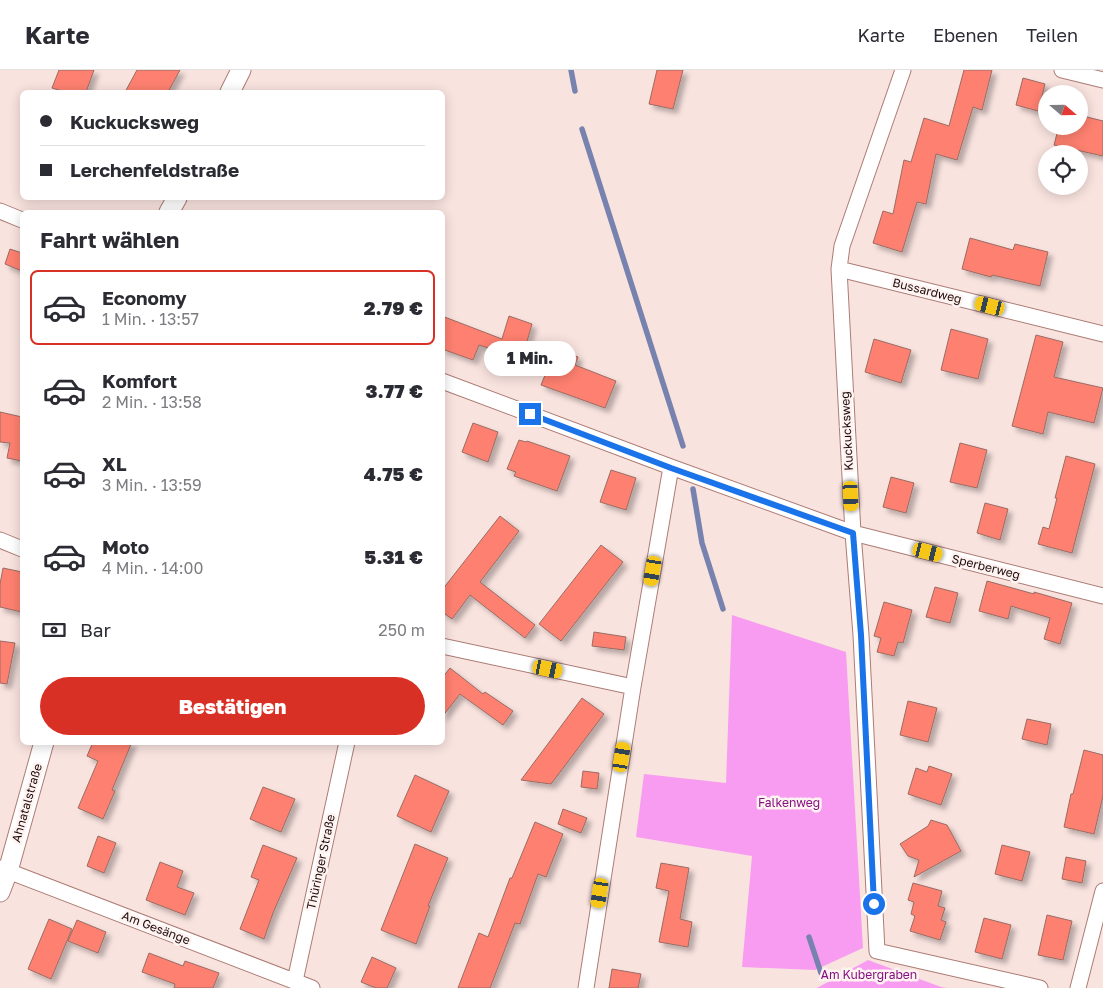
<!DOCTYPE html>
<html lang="de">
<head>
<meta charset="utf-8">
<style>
  body { margin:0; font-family:"Golos Text",sans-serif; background:#f7f7f7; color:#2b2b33; height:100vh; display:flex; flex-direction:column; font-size:19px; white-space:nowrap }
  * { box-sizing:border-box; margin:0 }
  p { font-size:16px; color:#7c7c81 }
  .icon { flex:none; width:28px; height:28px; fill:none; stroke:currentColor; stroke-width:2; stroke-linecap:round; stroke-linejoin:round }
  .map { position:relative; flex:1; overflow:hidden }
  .side { position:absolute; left:20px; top:140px; width:425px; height:535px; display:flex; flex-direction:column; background:#fff; border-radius:8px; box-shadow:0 2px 12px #0003 }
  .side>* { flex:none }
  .hud { position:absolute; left:20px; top:20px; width:425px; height:110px; border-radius:8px; box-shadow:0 2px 12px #0003; display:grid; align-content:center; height:110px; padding:0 20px; background:#fff }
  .needle { width:32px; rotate:110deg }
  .fabs { position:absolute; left:1038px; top:15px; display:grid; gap:10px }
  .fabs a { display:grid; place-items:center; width:50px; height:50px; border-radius:50%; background:#fff; box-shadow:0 2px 12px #0003; font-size:25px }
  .end { position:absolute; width:22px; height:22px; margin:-11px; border:6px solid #1a73e8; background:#fff; box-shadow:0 0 0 2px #fff }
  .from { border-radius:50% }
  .bubble { position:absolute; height:35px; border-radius:18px; background:#fff; box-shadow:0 2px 12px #0003; font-size:16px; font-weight:800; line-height:35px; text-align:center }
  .car { position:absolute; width:15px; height:30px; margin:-15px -8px; border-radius:6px; box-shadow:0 0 4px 1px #0007; background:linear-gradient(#f5c518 24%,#345 0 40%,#f5c518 0 76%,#345 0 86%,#f5c518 0) }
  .hud b { display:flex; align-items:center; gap:18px; height:48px; font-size:19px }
  .hud b+b { border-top:1px solid #e1e1e2 }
  .hud i { width:12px; height:12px; background:#2b2b33 }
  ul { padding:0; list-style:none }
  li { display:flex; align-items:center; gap:15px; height:75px; margin:0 10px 8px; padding:0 10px; border:2px solid transparent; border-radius:8px }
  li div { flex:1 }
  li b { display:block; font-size:19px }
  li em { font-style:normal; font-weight:800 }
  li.on { border-color:#d93025 }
  li>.icon { width:45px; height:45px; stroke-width:1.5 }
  h2 { padding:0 20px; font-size:22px; line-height:60px }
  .pay { display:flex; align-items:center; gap:12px; height:55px; padding:0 20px; font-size:19px }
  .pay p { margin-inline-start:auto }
  .button { display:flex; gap:10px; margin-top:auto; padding:10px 20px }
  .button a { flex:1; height:58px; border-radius:30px; background:#d93025; color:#fff; font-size:20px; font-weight:800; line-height:58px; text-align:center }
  header { display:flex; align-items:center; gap:30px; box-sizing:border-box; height:70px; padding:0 25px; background:#fff; border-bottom:1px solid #e1e1e2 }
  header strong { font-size:24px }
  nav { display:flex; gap:28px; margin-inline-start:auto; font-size:18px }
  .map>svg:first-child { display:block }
  .green { fill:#f79cf0 }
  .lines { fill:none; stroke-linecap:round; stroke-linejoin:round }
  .stream { stroke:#7882ae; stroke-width:5.5 }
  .building { fill:#fe806f; stroke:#9a6b63; filter:url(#shadow) }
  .minor-casing { stroke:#ac7c74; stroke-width:17 }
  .tertiary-casing { stroke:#ac7c74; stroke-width:21 }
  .minor { stroke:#fff; stroke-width:15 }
  .tertiary { stroke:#fff; stroke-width:19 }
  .route { stroke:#1a73e8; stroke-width:6 }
  .labels { text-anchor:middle; stroke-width:5; stroke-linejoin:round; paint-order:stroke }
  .street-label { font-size:12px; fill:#1d0b09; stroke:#fef3f1 }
  .park-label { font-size:12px; fill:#841181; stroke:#fef3f1 }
</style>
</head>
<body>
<header>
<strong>Karte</strong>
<nav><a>Karte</a><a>Ebenen</a><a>Teilen</a></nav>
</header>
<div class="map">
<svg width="1103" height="918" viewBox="0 0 1103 918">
  <defs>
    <filter id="shadow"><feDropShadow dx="4.5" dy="4.5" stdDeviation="2.5" flood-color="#0004"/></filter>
  </defs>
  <rect width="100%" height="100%" fill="#f9e3df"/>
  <path class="green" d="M 732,545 L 846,582 L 863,878 L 815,900 L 742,897 L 752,786 L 636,767 L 644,704 L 726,713 Z
    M 868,890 L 941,917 L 947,918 L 817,918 Z"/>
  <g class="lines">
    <path class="stream" d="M 571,0 L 575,21
      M 582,59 L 683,376
      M 693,419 L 702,473 L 723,539
      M 809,867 L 821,903"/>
  </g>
  <path class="building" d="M 59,0 L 94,0 L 86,22 L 65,22 L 52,18 Z
    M 137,0 L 180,0 L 168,22 L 125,22 Z
    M 657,0 L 683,0 L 673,39 L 649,34 Z
    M 964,0 L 992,0 L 982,40 L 973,37 L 957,90 L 936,84 L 926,134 L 917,132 L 902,182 L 873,173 L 883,141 L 893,144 L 904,90 L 911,92 L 924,48 L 949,56 Z
    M 1023,8 L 1045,14 L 1038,41 L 1016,35 Z
    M 1079,45 L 1103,51 L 1103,86 L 1054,75 L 1059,56 L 1079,56 Z
    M 970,168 L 1013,180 L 1015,174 L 1048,182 L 1040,216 L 992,205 L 991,207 L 962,199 Z
    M 10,179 L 22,183 L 22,201 L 5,194 Z
    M 442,246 L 502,269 L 509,246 L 532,254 L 522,289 L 479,275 L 473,290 L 442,279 Z
    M 951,259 L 988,269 L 978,309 L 941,300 Z
    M 1036,265 L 1063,272 L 1054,307 L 1103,318 L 1094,353 L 1048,342 L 1043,364 L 1012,356 Z
    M 874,269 L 911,280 L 901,313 L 865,302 Z
    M 556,278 L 578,287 L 575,295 L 616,311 L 605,338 L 541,315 Z
    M 0,342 L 22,347 L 22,391 L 7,388 L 10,373 L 0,372 Z
    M 473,353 L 498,362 L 488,392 L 462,382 Z
    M 519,370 L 526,372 L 527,371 L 570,386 L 557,421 L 514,406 L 516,402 L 507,399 Z
    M 960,373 L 987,380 L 977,418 L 950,412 Z
    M 1066,386 L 1095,394 L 1072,483 L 1038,474 L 1043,457 L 1049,459 L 1057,428 L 1055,428 Z
    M 611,400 L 636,408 L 626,440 L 600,432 Z
    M 891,407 L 914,413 L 906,443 L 883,437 Z
    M 985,433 L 1008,439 L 1000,470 L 977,463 Z
    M 500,446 L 519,461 L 480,512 L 535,555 L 525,568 L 470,525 L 452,549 L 442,542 L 442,520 Z
    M 601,475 L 623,492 L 561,571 L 539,554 Z
    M 3,498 L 22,502 L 22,542 L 0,537 L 0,514 Z
    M 987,511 L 1034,524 L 1034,522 L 1072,533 L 1060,574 L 1044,569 L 1050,548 L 1011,536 L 1008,549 L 979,541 Z
    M 935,517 L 958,523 L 950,553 L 926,547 Z
    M 884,532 L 912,540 L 903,573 L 898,572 L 894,586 L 877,582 L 881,568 L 874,566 Z
    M 594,562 L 626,567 L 624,580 L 592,576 Z
    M 0,571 L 15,573 L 7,614 L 0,613 Z
    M 450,598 L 483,624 L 485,622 L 513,641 L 503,655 L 460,624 L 442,647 L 442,608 Z
    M 582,628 L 604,644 L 551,714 L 521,710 Z
    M 908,631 L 937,638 L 928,672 L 900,665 Z
    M 1027,649 L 1051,654 L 1047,675 L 1022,669 Z
    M 93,672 L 132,672 L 112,720 L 115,721 L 103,749 L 78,738 L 98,691 L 87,686 Z
    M 1084,680 L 1103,685 L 1103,726 L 1094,764 L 1064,757 L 1071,724 L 1073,724 Z
    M 929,696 L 952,704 L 941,735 L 908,724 L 916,698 L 927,702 Z
    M 583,701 L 599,703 L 597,719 L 581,717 Z
    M 415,705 L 449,721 L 431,762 L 397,746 Z
    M 263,717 L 295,729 L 281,762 L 250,749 Z
    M 563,739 L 587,748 L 581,763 L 558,754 Z
    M 931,750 L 947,755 L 961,781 L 914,807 L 919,790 L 908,786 L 900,774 L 928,756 Z
    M 535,752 L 563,764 L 546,807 L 538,804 L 520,854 L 515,853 L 490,918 L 458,918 L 479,863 L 488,867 L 510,808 L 512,808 Z
    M 98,766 L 116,773 L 104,803 L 87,796 Z
    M 415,774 L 448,788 L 428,836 L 430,836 L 416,874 L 381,860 Z
    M 263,775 L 297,788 L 273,843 L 264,869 L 240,859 L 259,810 L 251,807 Z
    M 1002,775 L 1030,782 L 1022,811 L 995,804 Z
    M 1066,787 L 1086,791 L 1082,813 L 1062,809 Z
    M 160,792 L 183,801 L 177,817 L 194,823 L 185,845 L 146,830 Z
    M 661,793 L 689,798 L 680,849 L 692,852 L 688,877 L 659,872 L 669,821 L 656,818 Z
    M 913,813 L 942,821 L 938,836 L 945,838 L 941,850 L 946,852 L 940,870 L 910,861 L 915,846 L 911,844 L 914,832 L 908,830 Z
    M 1047,845 L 1072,851 L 1063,890 L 1038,885 Z
    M 984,848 L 1011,855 L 1002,889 L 975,882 Z
    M 49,849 L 72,859 L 51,909 L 28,899 Z
    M 77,850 L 106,862 L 98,883 L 68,871 Z
    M 149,883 L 183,896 L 185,891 L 219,903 L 213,918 L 174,918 L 175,914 L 142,902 Z
    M 372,887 L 396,898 L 387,918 L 376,918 L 361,912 Z
    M 612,899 L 641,904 L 638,918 L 609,918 Z"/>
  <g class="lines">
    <g class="minor-casing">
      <path id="minor" d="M 903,0 L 842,176 L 839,199 L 853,463 L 861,565 L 877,881 L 1040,918
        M 1062,0 L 1103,10
        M 0,141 L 22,150
        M 839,199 L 1103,264
        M 442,311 L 671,397 L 853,463 L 1103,526
        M 0,470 L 22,479
        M 442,576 L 633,617
        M 0,798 L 312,918
        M 295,911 L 347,672
        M 586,918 L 633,617 L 671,397
        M 1078,918 L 1103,821"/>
    </g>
    <g class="tertiary-casing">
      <path id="tertiary" d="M 230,22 L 241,0
        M 169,142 L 177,128
        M 0,822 L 8,801 L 44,672"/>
    </g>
    <use href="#minor" class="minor"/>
    <use href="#tertiary" class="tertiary"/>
  </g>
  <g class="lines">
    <path class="route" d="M 530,344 L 671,398 L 853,463 L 861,565 L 874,834"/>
  </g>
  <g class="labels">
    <g class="street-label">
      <text transform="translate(927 221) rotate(14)" y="4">Bussardweg</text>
      <text transform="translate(847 361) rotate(-93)" y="4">Kuckucksweg</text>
      <text transform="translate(986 497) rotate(14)" y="4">Sperberweg</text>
      <text transform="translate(27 733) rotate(-74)" y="4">Ahnatalstraße</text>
      <text transform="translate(321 792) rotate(-78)" y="4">Thüringer Straße</text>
      <text transform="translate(156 858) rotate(21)" y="4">Am Gesänge</text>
    </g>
    <g class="park-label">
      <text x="789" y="737">Falkenweg</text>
      <text x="869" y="909">Am Kubergraben</text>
    </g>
  </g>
</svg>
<div class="fabs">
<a><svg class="needle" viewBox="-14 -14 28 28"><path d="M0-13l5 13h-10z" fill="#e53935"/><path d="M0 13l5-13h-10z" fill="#7c7c81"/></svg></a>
<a><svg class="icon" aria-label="locate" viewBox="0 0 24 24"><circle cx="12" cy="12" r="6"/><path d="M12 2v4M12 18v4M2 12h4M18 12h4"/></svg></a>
</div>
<i class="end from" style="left:874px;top:834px"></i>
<i class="end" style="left:530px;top:344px"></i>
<div class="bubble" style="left:484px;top:271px;width:92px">1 Min.</div>
<i class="car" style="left:990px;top:236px;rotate:284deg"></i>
<i class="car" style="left:851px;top:426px;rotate:177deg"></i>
<i class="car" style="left:928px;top:482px;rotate:104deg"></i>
<i class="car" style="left:653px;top:501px;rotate:190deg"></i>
<i class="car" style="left:548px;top:599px;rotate:102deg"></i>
<i class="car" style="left:622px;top:687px;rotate:9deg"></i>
<i class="car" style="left:600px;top:823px;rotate:189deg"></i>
<div class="hud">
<b><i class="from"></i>Kuckucksweg</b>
<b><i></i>Lerchenfeldstraße</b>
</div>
<section class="side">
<h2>Fahrt wählen</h2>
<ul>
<li class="on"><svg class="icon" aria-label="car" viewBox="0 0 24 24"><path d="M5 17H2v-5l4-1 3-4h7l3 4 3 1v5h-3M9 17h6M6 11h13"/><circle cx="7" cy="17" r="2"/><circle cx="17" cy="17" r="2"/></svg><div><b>Economy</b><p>1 Min. · 13:57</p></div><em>2.79 €</em></li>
<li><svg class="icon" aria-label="car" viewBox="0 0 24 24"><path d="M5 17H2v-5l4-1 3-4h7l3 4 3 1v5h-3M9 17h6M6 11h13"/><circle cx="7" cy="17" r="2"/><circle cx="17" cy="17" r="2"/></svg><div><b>Komfort</b><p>2 Min. · 13:58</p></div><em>3.77 €</em></li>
<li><svg class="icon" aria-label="car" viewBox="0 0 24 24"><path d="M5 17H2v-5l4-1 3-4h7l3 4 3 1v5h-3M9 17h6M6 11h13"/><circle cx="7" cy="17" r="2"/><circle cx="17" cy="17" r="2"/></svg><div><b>XL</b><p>3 Min. · 13:59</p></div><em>4.75 €</em></li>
<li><svg class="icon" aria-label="car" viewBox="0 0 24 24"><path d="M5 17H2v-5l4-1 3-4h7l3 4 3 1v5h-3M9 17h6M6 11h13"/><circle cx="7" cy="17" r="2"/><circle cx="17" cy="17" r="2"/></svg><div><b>Moto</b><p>4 Min. · 14:00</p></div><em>5.31 €</em></li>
</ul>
<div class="pay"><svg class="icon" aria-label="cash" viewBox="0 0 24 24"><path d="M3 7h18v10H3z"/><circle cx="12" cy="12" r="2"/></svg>Bar<p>250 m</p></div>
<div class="button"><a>Bestätigen</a></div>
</section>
</div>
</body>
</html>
